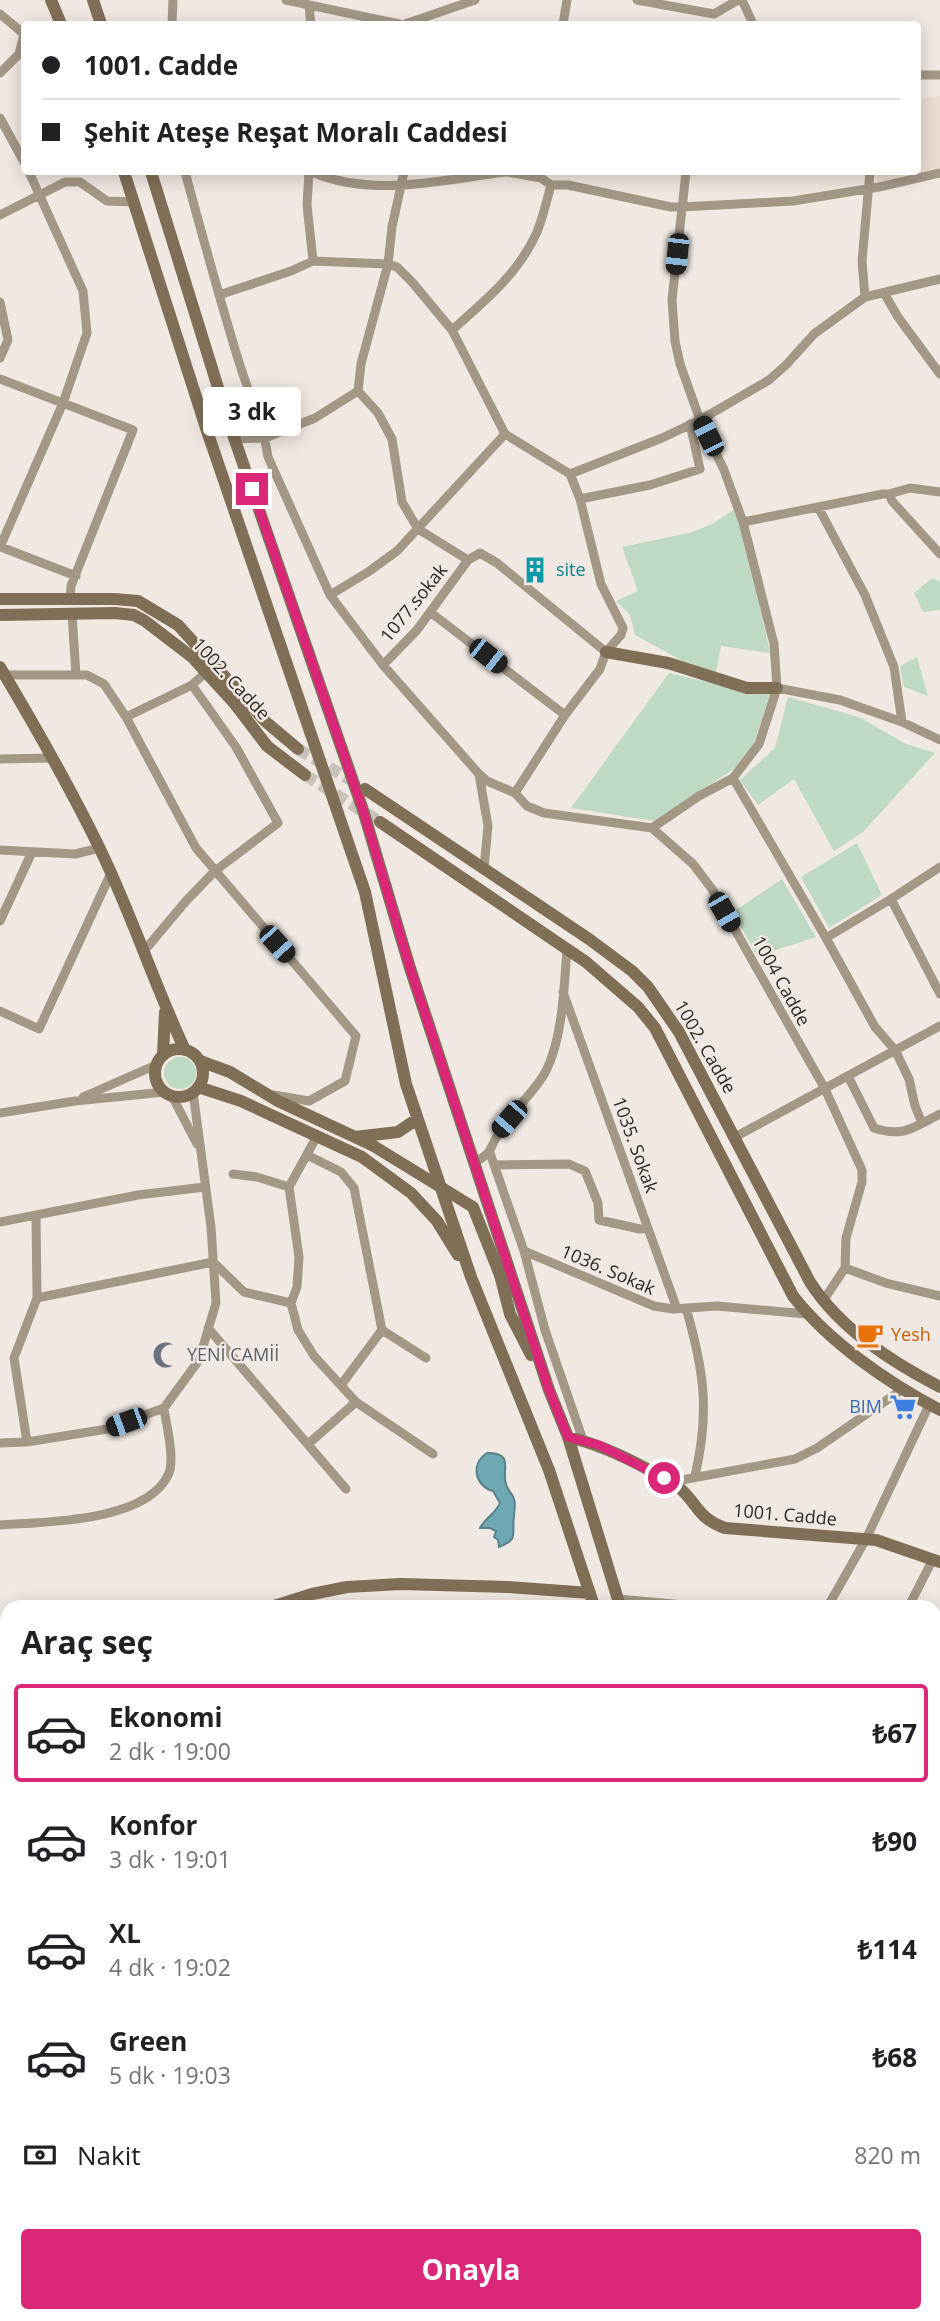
<!DOCTYPE html>
<html lang="tr">
<head>
<meta charset="utf-8">
<style>
  body { margin:0; font-family:"Open Sans",sans-serif; background:#f2f2f2; color:#202124; height:100vh; display:flex; flex-direction:column; font-size:26px; white-space:nowrap }
  * { box-sizing:border-box; margin:0 }
  p { font-size:23px; color:#757577 }
  .icon { flex:none; width:38px; height:38px; fill:none; stroke:currentColor; stroke-width:2; stroke-linecap:round; stroke-linejoin:round }
  .map { position:relative; flex:1; overflow:hidden }
  .sheet { position:absolute; left:0px; top:1600px; width:942px; height:723px; display:flex; flex-direction:column; background:#fff; border-radius:21px 21px 0 0; box-shadow:0 4px 18px #0003 }
  .sheet>* { flex:none }
  .guide { position:absolute; left:21px; top:21px; width:900px; height:154px; border-radius:7px; box-shadow:0 4px 18px #0003; display:grid; align-content:center; height:154px; padding:0 21px; background:#fff }
  .end { position:absolute; width:32px; height:32px; margin:-16px; border:9px solid #db2777; background:#fff; box-shadow:0 0 0 4px #fff }
  .from { border-radius:50% }
  .bubble { position:absolute; height:49px; border-radius:7px; background:#fff; box-shadow:0 4px 18px #0003; font-size:23px; font-weight:700; line-height:49px; text-align:center }
  .car { position:absolute; width:21px; height:42px; margin:-21px -10px; border-radius:9px; box-shadow:0 0 5px 2px #0007; background:linear-gradient(#222 24%,#8ab4d8 0 40%,#222 0 76%,#8ab4d8 0 86%,#222 0) }
  .guide b { display:flex; align-items:center; gap:24px; height:66px; font-size:26px }
  .guide b+b { border-top:2px solid #e0e0e0 }
  .guide i { width:18px; height:18px; background:#202124 }
  ul { padding:0; list-style:none }
  li { display:flex; align-items:center; gap:21px; height:98px; margin:0 14px 10px; padding:0 7px; border:4px solid transparent; border-radius:7px }
  li div { flex:1 }
  li b { display:block; font-size:26px }
  li em { font-style:normal; font-weight:700 }
  li.active { border-color:#db2777 }
  li>.icon { width:63px; height:63px; stroke-width:1.5 }
  h2 { padding:0 21px; font-size:32px; line-height:84px }
  .pay { display:flex; align-items:center; gap:18px; height:77px; padding:0 21px; font-size:26px }
  .pay p { margin-inline-start:auto }
  .action { display:flex; gap:14px; margin-top:auto; padding:14px 21px }
  .action a { flex:1; height:80px; border-radius:7px; background:#db2777; color:#fff; font-size:28px; font-weight:700; line-height:80px; text-align:center }
  .map>svg:first-child { display:block }
  .built { fill:#e9dcd0 }
  .green { fill:#bfdac4 }
  .water { fill:#6ea8b2; stroke:#5a8288; stroke-width:2 }
  .lines { fill:none; stroke-linecap:round; stroke-linejoin:round }
  .secondary-tunnel { stroke:#c9c2bc; stroke-width:12; stroke-dasharray:12 6; stroke-linecap:butt }
  .street { stroke:#a39786; stroke-width:9 }
  .secondary { stroke:#806f57; stroke-width:12 }
  .highway { stroke:#533b16; stroke-width:16 }
  .secondary-bridge { stroke:#806f57; stroke-width:12 }
  .route { stroke:#db2777; stroke-width:9 }
  .labels { text-anchor:middle; stroke-width:5; stroke-linejoin:round; paint-order:stroke }
  .culture-label { font-size:18px; fill:#0d838f; stroke:#f0e8e2; text-anchor:start }
  .street-label { font-size:18px; fill:#2c2926; stroke:#f0e8e2 }
  .food-label { font-size:18px; fill:#c56008; stroke:#f0e8e2; text-anchor:start }
  .worship-label { font-size:18px; fill:#5b616d; stroke:#f0e8e2; text-anchor:start }
  .shop-label { font-size:18px; fill:#366cbe; stroke:#f0e8e2; text-anchor:end }
</style>
</head>
<body>
<div class="map">
<svg width="940" height="2321" viewBox="0 0 940 2321">
  <rect width="100%" height="100%" fill="#f0e8e2"/>
  <path class="built" d="M 940,96 L 940,168 L 876,182 L 878,172 L 917,172 L 917,99 Z"/>
  <path class="green" d="M 735,509 L 754,578 L 770,653 L 721,646 L 716,673 L 697,669 L 635,635 L 630,615 L 616,601 L 638,591 L 622,547 L 693,532 L 712,524 Z
    M 932,578 L 940,582 L 940,610 L 923,612 L 914,593 Z
    M 917,657 L 928,696 L 904,687 L 900,666 Z
    M 669,673 L 747,691 L 771,692 L 754,743 L 734,769 L 654,821 L 571,808 Z
    M 788,697 L 859,717 L 906,744 L 935,753 L 863,832 L 834,851 L 794,779 L 758,805 L 740,780 L 775,748 Z
    M 857,843 L 882,895 L 829,928 L 801,877 Z
    M 782,879 L 816,937 L 757,956 L 733,912 Z
    M164 1073a16 16 0 1 1 32 0a16 16 0 1 1-32 0Z
    M 935,1980 L 940,1980 L 940,2074 L 935,2073 Z"/>
  <path class="water" d="M 487,1453 C 515,1453 501,1469 506,1484 C 507,1490 513,1494 514,1499 C 516,1504 514,1511 514,1516 C 511,1533 520,1539 499,1547 L 498,1540 L 494,1537 L 496,1531 L 490,1528 L 480,1528 C 485,1518 496,1513 500,1503 L 493,1491 C 475,1486 470,1464 487,1453 Z"/>
  <g class="lines">
    <path class="secondary-tunnel" d="M 298,749 L 359,785
      M 305,775 L 380,822"/>
    <path class="street" d="M 286,0 L 399,24
      M 637,0 L 714,14 L 738,0
      M 742,0 L 753,24
      M 309,6 L 311,24
      M 0,14 L 24,34 L 19,54 L 0,73
      M 172,24 L 173,0
      M 405,24 L 475,0
      M 563,24 L 567,0
      M 917,75 L 940,75
      M 0,118 L 24,162
      M 185,172 C 202,234 219,297 238,359 C 248,392 263,424 268,457 L 330,595 L 383,665 L 479,774 L 487,781 L 515,793 L 527,806 L 544,813 L 652,828 L 699,796 L 733,778 L 759,744 L 777,688 L 774,644 L 743,522 L 724,470 L 700,420 L 680,364 L 675,341 L 672,300 L 686,172
      M 309,172 L 307,205 L 313,261
      M 312,172 C 373,198 441,180 505,172
      M 507,172 L 541,178 L 551,185 L 568,185 L 671,207 L 682,207 L 793,201 L 879,187 L 940,173
      M 0,215 L 65,182 L 80,182 L 107,201 L 134,202
      M 884,293 L 898,317 L 940,374
      M 219,295 L 291,271 L 313,261 L 388,264 L 397,267 L 412,282 L 452,330 L 505,434 L 570,474 L 580,499 L 601,584 L 623,628 L 621,635 L 606,652 L 600,669 L 565,715 L 515,793
      M 865,297 L 862,261 L 870,172
      M 0,302 L 8,340 L 0,358
      M 452,330 C 485,301 519,273 537,232 C 543,217 547,200 551,185
      M 0,379 L 133,430 L 71,586 L 70,598
      M 358,391 L 361,364 L 388,264 L 392,227 L 404,172
      M 358,391 L 378,413 L 392,439 L 402,502 L 418,529 L 468,560
      M 234,439 L 265,438 L 315,418 L 358,391
      M 570,474 L 662,438 L 700,420 L 769,380 L 786,365 L 814,334 L 865,297 L 940,279
      M 889,494 L 892,501 L 940,554
      M 580,499 L 650,485 L 700,469 L 690,424
      M 818,507 L 865,595 L 894,667 L 902,722
      M 743,522 L 883,494 L 889,494 L 910,488 L 940,492
      M 0,547 L 63,403 L 87,333 L 83,291 L 29,172
      M 1,547 L 76,576
      M 330,595 L 368,572 L 397,551 L 505,434
      M 430,612 L 565,715
      M 72,614 L 76,675
      M 383,665 L 417,630 L 468,560 L 480,553 L 497,563 L 606,652
      M 0,675 L 87,675 L 104,684 L 126,717 L 196,848 L 356,1036 L 345,1081 L 309,1101 L 274,1095
      M 777,688 L 840,700 L 902,722 L 940,740
      M 126,717 L 192,685 L 206,672
      M 0,759 L 52,758
      M 479,774 L 488,826 L 484,868
      M 733,778 L 826,938 L 875,1027 L 895,1050 L 909,1079 L 915,1106 L 922,1123
      M 652,828 L 693,864 L 712,889 L 825,1089 L 862,1170 L 862,1182 L 846,1238 L 845,1268 L 823,1301
      M 0,850 L 75,854 L 100,848
      M 891,899 L 940,994
      M 0,921 L 32,852
      M 826,938 L 891,899 L 940,867
      M 144,951 L 186,901 L 215,871 L 278,823 L 236,747 L 192,685
      M 563,992 L 677,1309
      M 0,1011 L 39,1029 L 111,873
      M 848,1076 L 874,1128 C 904,1138 914,1127 940,1114
      M 172,1096 L 197,1144
      M 83,1097 L 156,1065
      M 0,1113 L 75,1101 L 165,1092
      M 735,1137 L 940,1026
      M 490,1153 L 524,1251 L 545,1330 L 583,1440
      M 307,1155 L 341,1172 L 354,1188 L 382,1330 L 341,1385
      M 474,1163 C 496,1150 488,1149 500,1131 C 513,1110 534,1093 546,1071 C 563,1037 564,986 567,949
      M 495,1165 L 569,1164 L 585,1171 L 598,1203 L 599,1220 L 640,1229 L 648,1228
      M 233,1174 L 257,1177 L 289,1187
      M 0,1222 L 138,1195 L 205,1187
      M 524,1251 L 654,1306 L 673,1309 L 717,1306 L 807,1314
      M 845,1268 L 886,1283 L 940,1296
      M 37,1298 L 213,1262 L 244,1292 L 291,1303 L 298,1330 L 314,1356 L 356,1402 L 433,1454
      M 291,1303 L 297,1287 L 299,1257 L 289,1187 L 317,1136
      M 686,1308 C 704,1370 710,1412 695,1476
      M 208,1328 L 346,1489
      M 382,1330 L 426,1358
      M 27,1442 L 14,1358 L 37,1298 L 36,1215
      M 0,1443 L 27,1442 L 107,1429 L 164,1408 L 199,1360 L 216,1303 L 211,1227 L 193,1092
      M 308,1444 L 356,1402
      M 671,1482 L 795,1459 L 817,1448 L 903,1389
      M 0,1525 C 45,1522 149,1522 169,1473 C 175,1457 166,1424 164,1408
      M 618,1599 L 695,1606
      M 828,1606 L 866,1539 L 929,1405
      M 909,1606 L 933,1559
      M 934,1659 L 940,1664
      M 934,1736 L 940,1729
      M 934,1758 L 940,1772
      M 934,1797 L 940,1795
      M 934,1862 L 940,1861
      M 934,1969 L 940,1969
      M 106,2321 L 121,2319 L 129,2321
      M 489,2321 L 491,2315
      M 562,2321 L 566,2315
      M 658,2321 L 659,2315"/>
    <path class="secondary" d="M 51,0 L 61,24
      M 93,0 L 101,24
      M 124,172 L 207,431 L 365,892 L 406,1084 L 471,1277 L 549,1470 L 594,1606
      M 151,172 L 229,423 L 363,810 L 410,968 L 549,1390 L 568,1437 L 620,1606
      M 0,599 L 114,599 L 138,601 L 178,625 L 266,722 L 298,749
      M 0,615 L 115,613 L 134,615 L 145,621 L 192,657 L 235,704 L 267,746 L 305,775
      M 606,652 L 668,663 L 747,688 L 777,688
      M 0,667 C 35,726 70,787 100,849 C 132,915 154,984 185,1050
      M 365,789 L 589,939 L 632,971 L 648,987 L 679,1032 L 810,1282 C 840,1329 892,1362 940,1387
      M 380,822 L 586,962 L 638,1007 L 655,1028 L 793,1296 C 829,1342 888,1383 940,1410
      M155 1073a24 24 0 1 1 48 0a24 24 0 1 1-48 0Z
      M 163,1055 L 165,1012
      M 200,1061 L 230,1072 L 278,1101 L 372,1145
      M 198,1087 L 241,1101 L 362,1157 L 411,1193 L 437,1221 L 458,1255
      M 355,1137 L 398,1132 L 417,1119
      M 500,1275 L 510,1314 L 531,1355
      M 568,1437 C 598,1444 622,1455 649,1470 C 658,1475 669,1479 677,1486 C 697,1501 696,1518 725,1528 L 876,1540 L 940,1562
      M 274,1606 L 312,1594 L 347,1587 L 401,1584 L 508,1587 L 590,1593
      M 0,1653 L 7,1652"/>
    <path class="highway" d="M 934,2180 L 940,2177
      M 934,2199 L 940,2197
      M 934,2216 L 940,2216
      M 677,2321 L 678,2315
      M 723,2321 L 725,2315
      M 752,2321 L 755,2315"/>
    <path class="secondary-bridge" d="M 372,1145 L 473,1207 L 500,1275"/>
  </g>
  <g class="lines">
    <path class="route" d="M 252,489 L 363,810 L 410,968 L 549,1390 L 568,1437 L 599,1445 L 664,1478"/>
  </g>
  <defs>
    <g id="building-bare" transform="scale(2.1)"><path d="M-4-6H4V6H1V3H-1V6H-4ZM-2.5-4.3h1.7v1.8h-1.7ZM.8-4.3h1.7v1.8H.8ZM-2.5-1h1.7V.8h-1.7ZM.8-1h1.7V.8H.8Z" fill="#0f9aa8" stroke="#f0e8e2" stroke-width="2.5" paint-order="stroke"/></g>
    <g id="cafe-bare" transform="scale(2.1)"><path d="M-5.5-4.5H6V0H3Q3 3.5 0 3.5H-2.5Q-5.5 3.5-5.5 0ZM3-3.2v2h1.7v-2ZM-6 4.5H4V6H-6Z" fill="#e8710a" stroke="#f0e8e2" stroke-width="2.5" paint-order="stroke"/></g>
    <g id="mosque-bare" transform="scale(2.1)"><path d="M3.5-4.9A6 6 0 1 0 3.5 4.9A5 5 0 1 1 3.5-4.9Z" fill="#6b7280" stroke="#f0e8e2" stroke-width="2.5" paint-order="stroke"/></g>
    <g id="supermarket-bare" transform="scale(2.1)"><path d="M-6-5.5h2.5l.6 2H6L4.5 2H-2.5L-4.4-4H-6ZM-1.5 3.2a1.3 1.3 0 1 0 .1 0ZM3 3.2a1.3 1.3 0 1 0 .1 0Z" fill="#3f7fe0" stroke="#f0e8e2" stroke-width="2.5" paint-order="stroke"/></g>
  </defs>
  <g fill-rule="evenodd">
    <use href="#building-bare" x="535" y="570"/>
    <use href="#cafe-bare" x="870" y="1335"/>
    <use href="#mosque-bare" x="166" y="1355"/>
    <use href="#supermarket-bare" x="903" y="1407"/>
  </g>
  <g class="labels">
    <g class="culture-label">
      <text x="556" y="576">site</text>
    </g>
    <g class="street-label">
      <text transform="translate(414 603) rotate(-51)" y="6">1077.sokak</text>
      <text transform="translate(231 679) rotate(47)" y="6">1002. Cadde</text>
      <text transform="translate(781 981) rotate(61)" y="6">1004 Cadde</text>
      <text transform="translate(705 1047) rotate(60)" y="6">1002. Cadde</text>
      <text transform="translate(635 1145) rotate(70)" y="6">1035. Sokak</text>
      <text transform="translate(608 1270) rotate(23)" y="6">1036. Sokak</text>
      <text transform="translate(785 1515) rotate(5)" y="6">1001. Cadde</text>
    </g>
    <g class="food-label">
      <text x="891" y="1341">Yesh</text>
    </g>
    <g class="worship-label">
      <text x="187" y="1361">YENİ CAMİİ</text>
    </g>
    <g class="shop-label">
      <text x="882" y="1413">BIM</text>
    </g>
  </g>
</svg>
<i class="end from" style="left:664px;top:1478px"></i>
<i class="end" style="left:252px;top:489px"></i>
<div class="bubble" style="left:203px;top:387px;width:98px">3 dk</div>
<i class="car" style="left:677px;top:254px;rotate:186deg"></i>
<i class="car" style="left:708px;top:436px;rotate:334deg"></i>
<i class="car" style="left:488px;top:656px;rotate:128deg"></i>
<i class="car" style="left:724px;top:912px;rotate:150deg"></i>
<i class="car" style="left:277px;top:944px;rotate:138deg"></i>
<i class="car" style="left:509px;top:1119px;rotate:221deg"></i>
<i class="car" style="left:126px;top:1422px;rotate:250deg"></i>
<div class="guide">
<b><i class="from"></i>1001. Cadde</b>
<b><i></i>Şehit Ateşe Reşat Moralı Caddesi</b>
</div>
<section class="sheet">
<h2>Araç seç</h2>
<ul>
<li class="active"><svg class="icon" aria-label="car" viewBox="0 0 24 24"><path d="M5 17H2v-5l4-1 3-4h7l3 4 3 1v5h-3M9 17h6M6 11h13"/><circle cx="7" cy="17" r="2"/><circle cx="17" cy="17" r="2"/></svg><div><b>Ekonomi</b><p>2 dk · 19:00</p></div><em>₺67</em></li>
<li><svg class="icon" aria-label="car" viewBox="0 0 24 24"><path d="M5 17H2v-5l4-1 3-4h7l3 4 3 1v5h-3M9 17h6M6 11h13"/><circle cx="7" cy="17" r="2"/><circle cx="17" cy="17" r="2"/></svg><div><b>Konfor</b><p>3 dk · 19:01</p></div><em>₺90</em></li>
<li><svg class="icon" aria-label="car" viewBox="0 0 24 24"><path d="M5 17H2v-5l4-1 3-4h7l3 4 3 1v5h-3M9 17h6M6 11h13"/><circle cx="7" cy="17" r="2"/><circle cx="17" cy="17" r="2"/></svg><div><b>XL</b><p>4 dk · 19:02</p></div><em>₺114</em></li>
<li><svg class="icon" aria-label="car" viewBox="0 0 24 24"><path d="M5 17H2v-5l4-1 3-4h7l3 4 3 1v5h-3M9 17h6M6 11h13"/><circle cx="7" cy="17" r="2"/><circle cx="17" cy="17" r="2"/></svg><div><b>Green</b><p>5 dk · 19:03</p></div><em>₺68</em></li>
</ul>
<div class="pay"><svg class="icon" aria-label="cash" viewBox="0 0 24 24"><path d="M3 7h18v10H3z"/><circle cx="12" cy="12" r="2"/></svg>Nakit<p>820 m</p></div>
<div class="action"><a>Onayla</a></div>
</section>
</div>
</body>
</html>
